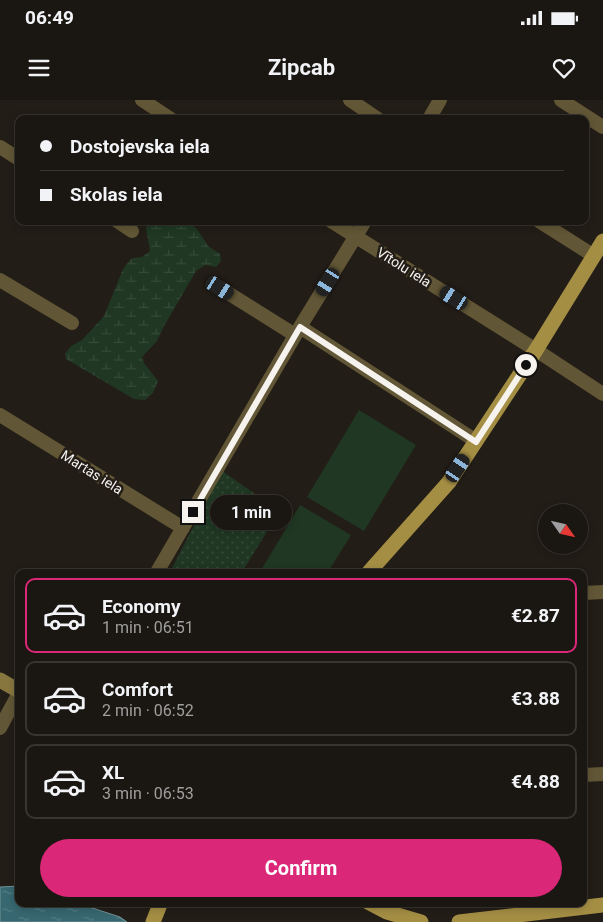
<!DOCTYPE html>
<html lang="en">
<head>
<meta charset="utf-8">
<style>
  body { margin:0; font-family:Roboto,sans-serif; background:#27231f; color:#f1f3f6; height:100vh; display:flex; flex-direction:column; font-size:19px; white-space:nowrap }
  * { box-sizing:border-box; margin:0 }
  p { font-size:16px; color:#9f9f9f }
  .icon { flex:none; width:28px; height:28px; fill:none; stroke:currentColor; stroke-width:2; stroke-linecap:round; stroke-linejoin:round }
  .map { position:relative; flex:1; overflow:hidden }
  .panel { position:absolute; left:15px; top:469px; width:572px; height:338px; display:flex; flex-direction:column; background:#1a1611; border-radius:10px; box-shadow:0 2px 8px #0003,0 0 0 1px #383531 }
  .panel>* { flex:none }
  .banner { position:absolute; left:15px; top:15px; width:574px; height:110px; border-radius:10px; box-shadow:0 2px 8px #0003,0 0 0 1px #383531; display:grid; align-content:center; height:110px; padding:0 25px; background:#1a1611 }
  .needle { width:32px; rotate:124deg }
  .tools { position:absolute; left:538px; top:404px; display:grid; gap:10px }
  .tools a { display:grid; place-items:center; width:50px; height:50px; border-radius:50%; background:#1a1611; box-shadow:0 2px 8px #0003,0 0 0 1px #383531; font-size:25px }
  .end { position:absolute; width:22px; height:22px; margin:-11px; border:6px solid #f6f2ee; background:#111; box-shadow:0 0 0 2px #111 }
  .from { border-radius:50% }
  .bubble { position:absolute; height:35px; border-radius:18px; background:#1a1611; box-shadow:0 2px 8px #0003,0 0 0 1px #383531; font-size:16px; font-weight:700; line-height:35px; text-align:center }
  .car { position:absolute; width:15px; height:30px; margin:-15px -8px; border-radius:6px; box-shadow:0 0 4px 1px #0007; background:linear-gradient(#222 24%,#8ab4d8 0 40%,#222 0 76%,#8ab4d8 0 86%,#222 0) }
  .banner b { display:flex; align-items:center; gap:18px; height:48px; font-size:19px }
  .banner b+b { border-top:1px solid #383531 }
  .banner i { width:12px; height:12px; background:#f1f3f6 }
  ul { padding:9px 0 0; list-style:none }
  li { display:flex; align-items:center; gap:15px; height:75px; margin:0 10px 8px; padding:0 15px; border:2px solid #383531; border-radius:10px }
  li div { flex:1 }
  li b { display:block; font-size:19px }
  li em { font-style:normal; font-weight:700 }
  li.selected { border-color:#db2777 }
  li>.icon { width:45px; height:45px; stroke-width:1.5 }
  .action { display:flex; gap:10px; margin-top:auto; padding:10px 25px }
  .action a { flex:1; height:58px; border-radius:30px; background:#db2777; color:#fff; font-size:20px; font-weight:700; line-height:58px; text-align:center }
  .status { display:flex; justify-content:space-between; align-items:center; height:35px; padding:0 25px; background:#1a1611; direction:ltr }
  .status svg { height:14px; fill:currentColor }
  header { display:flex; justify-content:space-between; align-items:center; height:65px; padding:0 25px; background:#1a1611; font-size:22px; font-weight:700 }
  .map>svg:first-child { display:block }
  .grass { fill:url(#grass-dots) }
  .wetland { fill:url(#wetland-marsh) }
  .pitch { fill:#1f3723 }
  .water { fill:url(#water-ripples); stroke:#709196 }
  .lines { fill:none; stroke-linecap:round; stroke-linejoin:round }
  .street { stroke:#615635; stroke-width:14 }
  .secondary { stroke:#87763e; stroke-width:15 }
  .primary { stroke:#a48e44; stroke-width:15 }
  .route { stroke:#f6f2ee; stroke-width:6 }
  .labels { text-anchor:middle; stroke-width:5; stroke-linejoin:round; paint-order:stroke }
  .street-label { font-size:14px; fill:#f6f2ee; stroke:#231d17 }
</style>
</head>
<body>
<div class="status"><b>06:49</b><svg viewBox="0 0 49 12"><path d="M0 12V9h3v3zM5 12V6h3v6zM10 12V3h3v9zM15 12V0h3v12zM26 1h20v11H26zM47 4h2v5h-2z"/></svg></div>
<header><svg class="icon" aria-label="menu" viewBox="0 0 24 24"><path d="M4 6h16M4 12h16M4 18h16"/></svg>Zipcab<svg class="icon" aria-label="heart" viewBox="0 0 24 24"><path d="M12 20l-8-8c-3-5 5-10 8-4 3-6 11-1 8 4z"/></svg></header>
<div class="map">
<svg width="603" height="822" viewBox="0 0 603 822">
  <defs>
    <pattern id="grass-dots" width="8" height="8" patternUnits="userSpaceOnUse" patternTransform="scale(1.25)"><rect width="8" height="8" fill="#1f3723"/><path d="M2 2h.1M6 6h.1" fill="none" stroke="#354b38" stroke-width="1.8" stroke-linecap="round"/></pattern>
    <pattern id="wetland-marsh" width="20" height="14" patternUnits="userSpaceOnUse" patternTransform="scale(1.25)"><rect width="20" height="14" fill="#1f3723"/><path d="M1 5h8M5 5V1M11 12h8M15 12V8" fill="none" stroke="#354b38"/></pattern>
    <pattern id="water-ripples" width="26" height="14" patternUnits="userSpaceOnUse" patternTransform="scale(1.25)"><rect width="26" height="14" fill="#376770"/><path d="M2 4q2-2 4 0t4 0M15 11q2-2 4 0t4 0" fill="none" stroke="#557d85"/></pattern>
  </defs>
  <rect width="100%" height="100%" fill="#231d17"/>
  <path class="grass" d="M 222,371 L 280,411 L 242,472 L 170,472 Z"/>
  <path class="wetland" d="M 150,121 L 188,121 L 197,129 L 208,146 L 220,154 L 221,161 L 216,167 L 205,165 L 196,171 L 163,228 L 157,241 L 142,257 L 144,263 L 158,281 L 153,293 L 145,300 L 134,299 L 66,259 L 65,254 L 71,246 L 82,240 L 104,216 L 123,169 L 130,160 L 133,158 L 142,157 L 150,151 L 146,128 Z"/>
  <path class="pitch" d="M 359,310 L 416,345 L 364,431 L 307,397 Z
    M 300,405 L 351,435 L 328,472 L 260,472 Z"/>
  <path class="water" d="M 19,786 L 19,802 L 77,803 L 120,817 L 127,822 L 0,822 L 0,787 Z"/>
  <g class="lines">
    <path class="street" d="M 142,0 L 171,19
      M 350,0 L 378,19
      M 561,0 L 603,27
      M 429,19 L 440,0
      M 0,47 L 19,59
      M 117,121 L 132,131
      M 331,121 L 536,250 L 603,294
      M 539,121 L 594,156
      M 0,180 L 72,223
      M 220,188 L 295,235
      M 300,227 L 476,341
      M 0,315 L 183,428
      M 157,472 L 300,227 L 365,121
      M 584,493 L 603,492
      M 0,628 L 19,593
      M 584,675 L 603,674"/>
    <path class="secondary" d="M 0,580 L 19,591"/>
    <path class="primary" d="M 369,472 L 449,382 L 536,250 L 603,141
      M 368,802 L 387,812 L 421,822
      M 153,822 L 161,802
      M 459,822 L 603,805"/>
  </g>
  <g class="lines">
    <path class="route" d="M 193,412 L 300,227 L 476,342 L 526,265"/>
  </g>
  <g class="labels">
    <g class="street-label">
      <text transform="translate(404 167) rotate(32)" y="5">Vītolu iela</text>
      <text transform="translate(92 372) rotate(32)" y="5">Martas iela</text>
    </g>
  </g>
</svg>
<div class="tools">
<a><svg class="needle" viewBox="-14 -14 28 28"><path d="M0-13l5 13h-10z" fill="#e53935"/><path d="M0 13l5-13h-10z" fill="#9f9f9f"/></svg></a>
</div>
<i class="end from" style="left:526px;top:265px"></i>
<i class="end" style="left:193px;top:412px"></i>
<div class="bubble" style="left:210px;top:395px;width:82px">1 min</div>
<i class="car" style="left:328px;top:182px;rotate:212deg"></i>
<i class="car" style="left:220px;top:188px;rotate:122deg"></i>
<i class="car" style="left:454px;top:198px;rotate:302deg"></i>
<i class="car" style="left:458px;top:368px;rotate:34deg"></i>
<div class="banner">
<b><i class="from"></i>Dostojevska iela</b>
<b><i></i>Skolas iela</b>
</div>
<section class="panel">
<ul>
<li class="selected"><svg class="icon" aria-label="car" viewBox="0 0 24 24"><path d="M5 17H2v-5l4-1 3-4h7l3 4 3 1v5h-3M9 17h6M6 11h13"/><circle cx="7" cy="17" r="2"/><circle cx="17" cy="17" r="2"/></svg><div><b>Economy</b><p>1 min · 06:51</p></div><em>€2.87</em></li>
<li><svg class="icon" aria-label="car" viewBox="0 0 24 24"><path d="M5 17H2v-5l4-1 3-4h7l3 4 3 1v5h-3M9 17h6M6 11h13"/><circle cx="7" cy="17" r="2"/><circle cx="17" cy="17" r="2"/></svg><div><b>Comfort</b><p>2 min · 06:52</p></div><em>€3.88</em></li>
<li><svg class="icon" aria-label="car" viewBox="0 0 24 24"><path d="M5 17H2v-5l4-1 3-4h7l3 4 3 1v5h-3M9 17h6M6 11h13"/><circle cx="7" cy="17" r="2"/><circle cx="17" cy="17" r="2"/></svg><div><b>XL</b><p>3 min · 06:53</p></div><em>€4.88</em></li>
</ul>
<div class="action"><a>Confirm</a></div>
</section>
</div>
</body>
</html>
